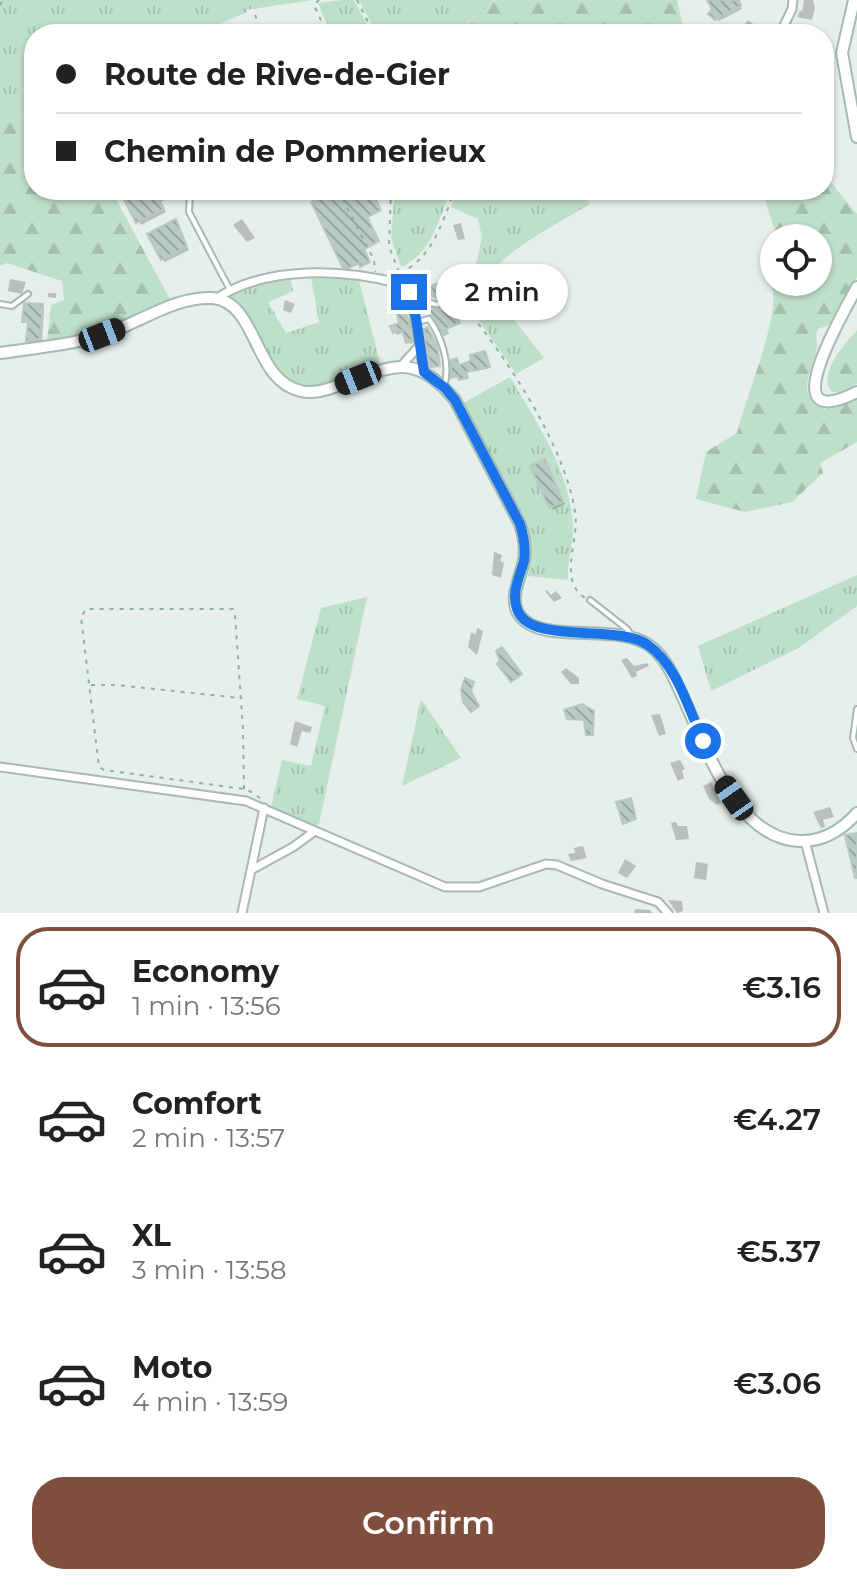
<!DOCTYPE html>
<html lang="en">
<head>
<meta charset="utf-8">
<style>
  body { margin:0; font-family:Montserrat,sans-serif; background:#f2f2f2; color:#222; height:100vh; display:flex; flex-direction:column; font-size:30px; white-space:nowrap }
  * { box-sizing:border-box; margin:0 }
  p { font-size:26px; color:#767676 }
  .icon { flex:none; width:44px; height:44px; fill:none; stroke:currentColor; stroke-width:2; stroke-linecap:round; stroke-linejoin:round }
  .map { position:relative; height:913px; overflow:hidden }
  .details { display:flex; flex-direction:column; background:#fff; flex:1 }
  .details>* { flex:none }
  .top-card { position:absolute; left:24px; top:24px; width:810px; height:176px; border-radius:32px; box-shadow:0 2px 6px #0004; display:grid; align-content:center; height:176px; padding:0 32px; background:#fff }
  .controls { position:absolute; left:760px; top:224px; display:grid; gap:16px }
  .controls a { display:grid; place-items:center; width:72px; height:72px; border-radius:50%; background:#fff; box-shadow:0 2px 6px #0004; font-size:40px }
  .end { position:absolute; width:36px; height:36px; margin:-18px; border:10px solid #1a73e8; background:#fff; box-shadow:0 0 0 4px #fff }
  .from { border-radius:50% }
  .bubble { position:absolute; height:56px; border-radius:28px; background:#fff; box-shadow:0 2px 6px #0004; font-size:26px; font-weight:600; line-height:56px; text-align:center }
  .car { position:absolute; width:24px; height:48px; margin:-24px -12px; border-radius:10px; box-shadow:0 0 6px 2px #0007; background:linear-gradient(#222 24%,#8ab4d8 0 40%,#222 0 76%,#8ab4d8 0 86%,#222 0) }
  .top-card b { display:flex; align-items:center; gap:28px; height:76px; font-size:30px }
  .top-card b+b { border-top:2px solid #e0e0e0 }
  .top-card i { width:20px; height:20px; background:#222 }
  ul { padding:14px 0 0; list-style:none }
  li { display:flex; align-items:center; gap:24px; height:120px; margin:0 16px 12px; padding:0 16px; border:4px solid transparent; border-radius:32px }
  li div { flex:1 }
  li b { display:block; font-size:30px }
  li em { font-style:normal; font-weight:600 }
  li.active { border-color:#804e3d }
  li>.icon { width:72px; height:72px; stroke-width:1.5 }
  .cta { display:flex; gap:16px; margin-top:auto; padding:16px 32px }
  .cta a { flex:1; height:92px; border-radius:32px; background:#804e3d; color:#fff; font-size:32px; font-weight:600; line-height:92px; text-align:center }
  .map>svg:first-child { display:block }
  .grass { fill:url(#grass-tufts) }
  .forest { fill:url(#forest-firs) }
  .shadow { fill:#0003 }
  .building { fill:url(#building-back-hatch); stroke:#b8c9c2; stroke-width:2 }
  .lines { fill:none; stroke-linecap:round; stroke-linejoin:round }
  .service-casing { stroke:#a8b8b2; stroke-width:8 }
  .minor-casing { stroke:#a8b8b2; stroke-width:11 }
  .secondary-casing { stroke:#a4bbb3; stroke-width:14 }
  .path { stroke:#86b3a5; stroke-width:2; stroke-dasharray:4 6; stroke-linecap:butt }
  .service { stroke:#fff; stroke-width:4 }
  .minor { stroke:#fff; stroke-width:7 }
  .secondary { stroke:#fff; stroke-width:10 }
  .route { stroke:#1a73e8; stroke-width:10 }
</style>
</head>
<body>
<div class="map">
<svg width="857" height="913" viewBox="0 0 857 913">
  <defs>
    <pattern id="grass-tufts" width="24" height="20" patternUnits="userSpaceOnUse" patternTransform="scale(2)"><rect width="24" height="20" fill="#bfe0c8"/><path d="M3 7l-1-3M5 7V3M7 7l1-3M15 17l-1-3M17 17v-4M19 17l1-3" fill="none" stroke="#a4c1ad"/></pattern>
    <pattern id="forest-firs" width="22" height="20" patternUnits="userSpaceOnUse" patternTransform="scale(2)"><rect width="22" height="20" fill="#bfe0c8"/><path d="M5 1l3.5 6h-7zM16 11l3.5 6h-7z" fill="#a4c1ad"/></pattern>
    <pattern id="building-back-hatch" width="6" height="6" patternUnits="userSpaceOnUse" patternTransform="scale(2)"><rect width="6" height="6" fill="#bbcac4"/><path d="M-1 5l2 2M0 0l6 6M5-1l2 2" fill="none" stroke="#98a6a0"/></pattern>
  </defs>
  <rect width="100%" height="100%" fill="#e6efeb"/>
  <path class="grass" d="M 0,0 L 313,0 L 246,10 L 247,12 L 197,34 L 34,34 L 34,114 L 0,122 Z
    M 342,0 L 354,0 L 372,34 L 331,34 L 318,3 Z
    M 359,0 L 495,0 L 455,34 L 377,34 Z
    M 395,190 L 451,190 C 439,218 432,254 401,267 L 391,237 Z
    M 458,190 L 575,190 L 580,191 L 590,204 C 569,217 494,256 490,278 C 489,282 490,286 491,290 L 544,358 L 516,374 L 479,320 L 467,306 L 482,237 L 478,219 L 451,207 Z
    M 311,278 L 359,280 L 380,363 C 335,383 299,406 266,354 C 254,334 247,314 230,296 L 230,293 L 266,282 L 291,280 L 293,291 L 268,302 L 286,333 L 319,322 Z
    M 510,377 C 537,423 569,469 573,524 C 574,543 567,561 568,580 L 528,576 L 532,550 L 528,524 L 463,403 Z
    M 857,575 L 857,606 L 797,649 L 711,691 L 698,646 Z
    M 367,597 L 319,824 L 314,826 L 271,808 L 282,760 L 311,766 L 325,706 L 297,699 L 321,608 Z
    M 421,699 L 461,758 L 402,786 Z"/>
  <path class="forest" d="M 495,0 L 677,0 L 685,34 L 455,34 Z
    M 34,114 L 34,190 L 111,190 L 171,301 L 103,330 L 47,341 L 51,305 L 64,300 L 62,281 L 7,263 L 0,266 L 0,122 Z
    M 824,174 L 857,214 L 857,277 L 829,325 L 818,329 C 814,337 818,339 817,347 C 814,370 792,396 825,409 L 857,397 L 857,442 L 820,463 L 823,473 L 792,502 L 745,512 L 696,499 L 706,452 L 737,433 C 748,391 767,350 773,307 C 775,289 769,269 765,252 L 774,242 L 774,282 L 818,282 L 818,238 L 777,238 L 762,190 L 824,190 Z
    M 857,330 L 857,384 L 841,392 L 832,392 C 816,375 845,344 857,330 Z"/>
  <path class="shadow" d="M 714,0 L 735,0 L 742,9 L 719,21 L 711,14 L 714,9 Z
    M 804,0 L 813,0 L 815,8 L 812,20 L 797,17 L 800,10 L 802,12 Z
    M 748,20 L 763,31 L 761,34 L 747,34 L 741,30 Z
    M 824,117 L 826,118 L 831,135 L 824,136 Z
    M 121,190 L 185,190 L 160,202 L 166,212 L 141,225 Z
    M 242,219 L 255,238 L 247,242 L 233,225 Z
    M 176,221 L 189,250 L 165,262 L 162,259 Z
    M 461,223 L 465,239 L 458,240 L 453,225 Z
    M 10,279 L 26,282 L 22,294 L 8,291 Z
    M 458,281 L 465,295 L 441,301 L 428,289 Z
    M 48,293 L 56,293 L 56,298 L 48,297 Z
    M 285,300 L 295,304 L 291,313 L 283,310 Z
    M 402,303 L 413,343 L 410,344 L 405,332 L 397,335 L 395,332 L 402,324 Z
    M 42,306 L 44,309 L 42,341 L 31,343 L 28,341 L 29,324 L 24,321 Z
    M 485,353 L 490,368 L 466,373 L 468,379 L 462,380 L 460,377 L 453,377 L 457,360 L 460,367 L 474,362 Z
    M 545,461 L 565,504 L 553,510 L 551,507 Z
    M 494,552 L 502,555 L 500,561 L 504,563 L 501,578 L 492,575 Z
    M 547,590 L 551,595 L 556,591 L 562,598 L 554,602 L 545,591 Z
    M 477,628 L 483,631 L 477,655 L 468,647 L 471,633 L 476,634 Z
    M 627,658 L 634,666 L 647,663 L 649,666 L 636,672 L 637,676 L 632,678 L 621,660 Z
    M 566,668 L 579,678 L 579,684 L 571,684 L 561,672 Z
    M 660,714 L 666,734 L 659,736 L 651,715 Z
    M 295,721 L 312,727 L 310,733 L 302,731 L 297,747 L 290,744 Z
    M 680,760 L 685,769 L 682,770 L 684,778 L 678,781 L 670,763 Z
    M 711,782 L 721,803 L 717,805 L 709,799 L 703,786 Z
    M 830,807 L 834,817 L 823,820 L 825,827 L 821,828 L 813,812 Z
    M 676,822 L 678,826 L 687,826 L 689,839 L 676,840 L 671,823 Z
    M 583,846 L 587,858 L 571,861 L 568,854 L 575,853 L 574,848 Z
    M 625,859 L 636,866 L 627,878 L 618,873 Z
    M 696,862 L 708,864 L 706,880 L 694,878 Z
    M 668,900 L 682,901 L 683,911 L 677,913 Z
    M 635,909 L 650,910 L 652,913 L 634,913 Z"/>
  <path class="building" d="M 707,0 L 739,0 L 741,6 L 715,20 L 708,14 L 712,9 Z
    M 119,190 L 177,190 L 159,199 L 164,209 L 136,223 Z
    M 338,190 L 386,190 L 374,196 L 381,210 L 367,217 L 379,241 L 364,249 L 370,262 L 360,267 L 359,263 L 349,268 L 343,268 L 311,202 Z
    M 176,219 L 187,247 L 161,260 L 147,234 Z
    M 456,276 L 464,293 L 439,300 L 426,292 L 425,288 Z
    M 400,298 L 409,321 L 412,341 L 406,343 L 402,330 L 393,333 L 390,326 L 399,323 L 394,300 Z
    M 24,303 L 43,304 L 40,339 L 26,341 L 28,322 L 22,322 Z
    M 455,305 L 463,311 L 456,314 L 460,323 L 446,329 L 448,333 L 444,335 L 424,306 L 440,310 Z
    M 427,327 L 437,344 L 440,366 L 430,367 L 423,330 Z
    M 485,351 L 490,367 L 466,372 L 468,377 L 459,380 L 458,376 L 451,378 L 451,360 L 457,358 L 459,365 L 471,361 L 470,355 Z
    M 545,459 L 563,502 L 549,508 L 530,466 Z
    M 502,647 L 522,674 L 511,682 L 497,664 L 500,661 L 496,651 Z
    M 465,678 L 474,682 L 471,691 L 479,706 L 471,712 L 463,702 L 461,689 Z
    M 582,704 L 594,711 L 593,735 L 586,735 L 584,720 L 567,719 L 564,710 Z
    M 631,798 L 636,819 L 623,824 L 616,802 Z
    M 857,833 L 857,878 L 855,878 L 845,835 Z"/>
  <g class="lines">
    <g class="service-casing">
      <path id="service" d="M 190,192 L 189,212 L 230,290
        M 411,296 L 420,293 C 432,307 438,307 455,300 L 464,304
        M 0,304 L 12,306 L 28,294
        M 417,322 L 429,319 C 442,338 451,364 444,387
        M 590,600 L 627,629 L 632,636
        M 857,709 L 853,738 L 857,749"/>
    </g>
    <g class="minor-casing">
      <path id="minor" d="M 780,34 L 792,9 L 793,0
        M 217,298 C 269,265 344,269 402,284 L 411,296 L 424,372
        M 402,365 L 420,345
        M 0,767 L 246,801 L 445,887 L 479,887 L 546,864 L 557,865 L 602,884 L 658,902 L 668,913
        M 805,841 L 824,913
        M 253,869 L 293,847 L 315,831
        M 242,913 L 264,808"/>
    </g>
    <g class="secondary-casing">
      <path id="secondary" d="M 854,0 L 842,53 L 857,137
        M 857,287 C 845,310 769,437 857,392
        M 0,353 C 34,348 70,345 103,335 C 137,324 175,296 212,298 C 258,301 253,381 301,391 C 313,394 325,390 337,386 C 389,368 413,349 455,400 L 520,524 C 524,536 526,548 524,560 C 521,577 509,597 518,613 C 538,647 617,621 650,646 C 665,657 673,675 680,691 C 704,740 733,838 799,841 C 822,842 842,830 857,813"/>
    </g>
    <path class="path" d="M 319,0 L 314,5 L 327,34
      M 357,0 L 374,34
      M 0,5 L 3,0
      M 255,15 L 263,34
      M 338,190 L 374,260 L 375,272
      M 391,190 L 389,247 L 400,274
      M 400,273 C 433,258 442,222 455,190
      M 466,308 C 508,360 565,446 575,512 C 580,540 557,580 585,598
      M 91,685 L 117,685 L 240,698
      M 244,789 L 243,729 L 235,615 L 233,609 L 86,609 L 81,617 L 99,767 L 104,770 L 244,789 L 254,793 L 262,800"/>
    <use href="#service" class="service"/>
    <use href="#minor" class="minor"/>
    <use href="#secondary" class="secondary"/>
  </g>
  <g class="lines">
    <path class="route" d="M 409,292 L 416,318 L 424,372 L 445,388 L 455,400 L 520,524 C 524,537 526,548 524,561 C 520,576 511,593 517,609 C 529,646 618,623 648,645 C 677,665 689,710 703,741"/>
  </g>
</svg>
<div class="controls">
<a><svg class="icon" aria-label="locate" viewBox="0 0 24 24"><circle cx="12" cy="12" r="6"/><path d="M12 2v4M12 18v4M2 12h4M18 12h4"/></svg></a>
</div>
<i class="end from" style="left:703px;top:741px"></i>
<i class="end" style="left:409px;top:292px"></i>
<div class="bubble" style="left:436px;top:264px;width:132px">2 min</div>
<i class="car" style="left:102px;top:335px;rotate:69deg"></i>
<i class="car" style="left:358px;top:378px;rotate:248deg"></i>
<i class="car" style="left:734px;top:798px;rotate:325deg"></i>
<div class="top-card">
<b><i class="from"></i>Route de Rive-de-Gier</b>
<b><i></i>Chemin de Pommerieux</b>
</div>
</div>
<section class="details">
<ul>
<li class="active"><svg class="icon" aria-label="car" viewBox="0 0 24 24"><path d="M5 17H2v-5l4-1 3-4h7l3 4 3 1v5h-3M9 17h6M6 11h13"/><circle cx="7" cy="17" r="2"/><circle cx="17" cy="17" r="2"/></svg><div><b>Economy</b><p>1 min · 13:56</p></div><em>€3.16</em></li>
<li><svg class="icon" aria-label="car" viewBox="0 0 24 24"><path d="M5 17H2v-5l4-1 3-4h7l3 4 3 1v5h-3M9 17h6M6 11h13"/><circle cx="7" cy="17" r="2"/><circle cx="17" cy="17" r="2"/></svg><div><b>Comfort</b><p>2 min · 13:57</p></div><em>€4.27</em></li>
<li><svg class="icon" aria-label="car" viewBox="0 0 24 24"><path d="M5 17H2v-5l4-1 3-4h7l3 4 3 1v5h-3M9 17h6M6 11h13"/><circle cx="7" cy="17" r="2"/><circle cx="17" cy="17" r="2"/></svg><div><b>XL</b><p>3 min · 13:58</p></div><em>€5.37</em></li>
<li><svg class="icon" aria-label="car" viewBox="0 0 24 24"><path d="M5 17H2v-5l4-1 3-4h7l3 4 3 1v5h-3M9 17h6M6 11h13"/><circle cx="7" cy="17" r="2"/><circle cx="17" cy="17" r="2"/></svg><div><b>Moto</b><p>4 min · 13:59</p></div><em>€3.06</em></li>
</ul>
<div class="cta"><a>Confirm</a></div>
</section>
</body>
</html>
